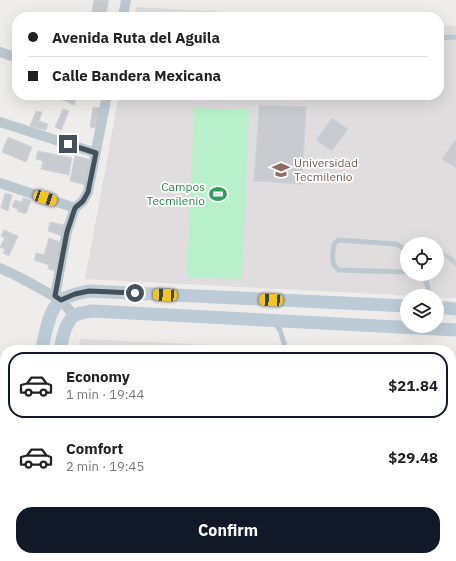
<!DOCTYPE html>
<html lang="en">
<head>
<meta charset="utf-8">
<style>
  body { margin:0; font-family:"IBM Plex Sans",sans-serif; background:#f6f6f6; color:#202124; height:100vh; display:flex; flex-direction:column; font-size:15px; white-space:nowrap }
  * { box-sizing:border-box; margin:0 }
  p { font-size:13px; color:#757577 }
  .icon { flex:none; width:22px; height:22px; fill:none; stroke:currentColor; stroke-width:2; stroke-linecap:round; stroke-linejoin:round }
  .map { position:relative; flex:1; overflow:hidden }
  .sheet { position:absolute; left:0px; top:345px; width:456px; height:216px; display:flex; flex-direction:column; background:#fff; border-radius:16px 16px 0 0; box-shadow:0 4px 16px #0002 }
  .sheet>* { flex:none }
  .banner { position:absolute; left:12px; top:12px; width:432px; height:88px; border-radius:16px; box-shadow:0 4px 16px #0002; display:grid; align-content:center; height:88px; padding:0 16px; background:#fff }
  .controls { position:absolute; left:400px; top:237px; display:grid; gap:8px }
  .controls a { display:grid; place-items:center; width:44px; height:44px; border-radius:50%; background:#fff; box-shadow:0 4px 16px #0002; font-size:20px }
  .end { position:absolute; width:18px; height:18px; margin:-9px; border:5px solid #44515a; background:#fff; box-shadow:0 0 0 2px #fff }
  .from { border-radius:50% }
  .car { position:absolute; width:12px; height:24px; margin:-12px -6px; border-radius:5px; box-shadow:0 0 3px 1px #0007; background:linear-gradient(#f5c518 24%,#345 0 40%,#f5c518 0 76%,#345 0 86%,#f5c518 0) }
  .banner b { display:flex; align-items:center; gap:14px; height:38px; font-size:15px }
  .banner b+b { border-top:1px solid #e0e0e0 }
  .banner i { width:10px; height:10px; background:#202124 }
  ul { padding:7px 0 0; list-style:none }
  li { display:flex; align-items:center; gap:12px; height:66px; margin:0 8px 6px; padding:0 8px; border:2px solid transparent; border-radius:16px }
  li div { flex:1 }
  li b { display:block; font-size:15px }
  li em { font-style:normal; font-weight:700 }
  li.selected { border-color:#111827 }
  li>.icon { width:36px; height:36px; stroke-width:1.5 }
  .cta { display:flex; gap:8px; margin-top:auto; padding:8px 16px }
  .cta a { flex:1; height:46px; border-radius:16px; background:#111827; color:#fff; font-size:16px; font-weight:700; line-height:46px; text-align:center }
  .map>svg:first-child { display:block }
  .education { fill:#e0ddde; fill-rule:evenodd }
  .green { fill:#b7f0ca }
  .building { fill:#c8ccd1; stroke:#d0d3d8 }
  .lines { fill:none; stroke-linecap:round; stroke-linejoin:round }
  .lane { stroke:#bcc8d0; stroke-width:5 }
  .street { stroke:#bcc8d0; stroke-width:10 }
  .secondary { stroke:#bdcbd7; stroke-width:13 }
  .route { stroke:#44515a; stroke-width:5 }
  .labels { text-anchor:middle; stroke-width:3.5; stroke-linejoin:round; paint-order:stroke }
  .education-label { font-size:12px; fill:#785e54; stroke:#fff; text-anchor:start }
  .leisure-label { font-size:12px; fill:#27864d; stroke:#fff; text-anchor:end }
</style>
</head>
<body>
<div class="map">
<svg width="456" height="561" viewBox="0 0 456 561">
  <rect width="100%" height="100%" fill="#efecec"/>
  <path class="education" d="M 136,7 L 307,17 L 134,17 Z
    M 439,25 L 456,26 L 456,298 L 85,279 L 119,95 L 439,95 ZM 407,244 L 437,244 L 437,274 L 407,274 Z
    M 80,339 L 302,349 L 302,350 L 78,350 Z
    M 451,454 L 456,454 L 456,561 L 37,561 L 38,556 L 451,556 Z"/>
  <path class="green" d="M 194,108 L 249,110 L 242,279 L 187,277 Z
    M 275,556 L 411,556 L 422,561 L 273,561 Z"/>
  <path class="building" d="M 94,0 L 109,0 L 105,17 L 91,17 Z
    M 64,95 L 78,95 L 74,105 L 62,100 Z
    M 259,105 L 306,107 L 302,184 L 254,181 Z
    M 93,107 L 101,108 L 97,128 L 90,127 Z
    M 63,109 L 69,111 L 61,130 L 55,127 Z
    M 36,111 L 42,112 L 39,121 L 48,124 L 46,130 L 30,126 Z
    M 332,118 L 348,129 L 332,151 L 316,140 Z
    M 8,137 L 32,147 L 26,162 L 2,152 Z
    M 456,139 L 456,168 L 442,159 Z
    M 38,151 L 72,158 L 69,175 L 41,169 L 43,161 L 36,159 Z
    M 75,156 L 92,160 L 85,185 L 70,181 Z
    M 5,193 L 12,195 L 8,211 L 1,208 Z
    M 23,198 L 31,200 L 26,214 L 17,211 L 18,209 L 12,207 L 15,200 L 21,202 Z
    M 50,222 L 64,225 L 62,236 L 48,231 Z
    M 4,230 L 18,236 L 9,256 L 3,253 L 5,249 L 0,247 L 5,238 L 1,236 Z
    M 49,238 L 62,243 L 54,271 L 48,269 L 49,265 L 34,260 L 36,253 L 44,255 Z
    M 437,247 L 456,260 L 456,267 L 437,250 Z"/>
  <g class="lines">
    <path class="lane" d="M 439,38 L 456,37
      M 247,95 L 283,95
      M 357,95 L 388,95
      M 407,250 L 396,244 L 338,240 L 334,244 C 333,252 330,266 339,270 L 407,272
      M 424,274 L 430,296
      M 275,323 L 280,330 L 286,350
      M 451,541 L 456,545"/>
    <path class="street" d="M 123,17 L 126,0
      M 0,52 L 17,58
      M 0,122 L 96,153
      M 0,183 L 75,208
      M 0,268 L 19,277 L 61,300 L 74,316
      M 55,296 L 67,231 L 75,208 L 83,201 L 88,192 L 107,95"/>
    <path class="secondary" d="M 437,307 L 456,309
      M 42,350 C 44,337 50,307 61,300 C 69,295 80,293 89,291 L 407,306
      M 60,350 C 62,340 65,322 74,316 C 80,312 87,312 93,311 L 456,330
      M 1,561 L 5,539
      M 19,561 L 20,556"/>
  </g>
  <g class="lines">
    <path class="route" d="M 68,144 L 96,153 L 88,192 L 83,201 L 75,208 L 67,232 L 55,296 L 61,300 L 75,294 L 89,291 L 135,293"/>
  </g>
  <defs>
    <g id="university-bare" transform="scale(1.38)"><path d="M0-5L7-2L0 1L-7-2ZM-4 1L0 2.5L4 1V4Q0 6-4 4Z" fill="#8d6e63" stroke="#fff" stroke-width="2.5" paint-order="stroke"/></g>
    <g id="stadium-bare" transform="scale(1.38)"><path d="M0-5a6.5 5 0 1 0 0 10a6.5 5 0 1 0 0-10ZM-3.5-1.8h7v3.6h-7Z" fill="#2e9e5b" stroke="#fff" stroke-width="2.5" paint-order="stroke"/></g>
  </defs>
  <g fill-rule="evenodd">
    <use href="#university-bare" x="281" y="170"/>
    <use href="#stadium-bare" x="218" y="194"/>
  </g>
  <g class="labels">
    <g class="education-label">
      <text x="294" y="167">Universidad<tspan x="294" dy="14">Tecmilenio</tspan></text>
    </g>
    <g class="leisure-label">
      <text x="205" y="191">Campos<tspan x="205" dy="14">Tecmilenio</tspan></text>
    </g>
  </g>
</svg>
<div class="controls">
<a><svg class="icon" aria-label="locate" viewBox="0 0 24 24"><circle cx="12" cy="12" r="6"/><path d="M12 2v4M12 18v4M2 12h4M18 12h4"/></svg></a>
<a><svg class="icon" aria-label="layers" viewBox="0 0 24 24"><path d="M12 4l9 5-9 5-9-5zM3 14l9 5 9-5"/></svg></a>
</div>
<i class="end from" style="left:135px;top:293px"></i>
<i class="end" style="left:68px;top:144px"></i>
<i class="car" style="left:45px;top:198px;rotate:108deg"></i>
<i class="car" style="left:165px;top:295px;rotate:273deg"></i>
<i class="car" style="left:271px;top:300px;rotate:273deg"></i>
<div class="banner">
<b><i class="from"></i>Avenida Ruta del Aguila</b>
<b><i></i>Calle Bandera Mexicana</b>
</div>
<section class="sheet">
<ul>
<li class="selected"><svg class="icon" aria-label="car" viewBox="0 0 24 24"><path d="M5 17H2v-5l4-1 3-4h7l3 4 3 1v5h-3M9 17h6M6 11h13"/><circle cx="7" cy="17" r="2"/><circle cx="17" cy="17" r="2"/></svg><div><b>Economy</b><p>1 min · 19:44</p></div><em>$21.84</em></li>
<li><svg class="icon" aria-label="car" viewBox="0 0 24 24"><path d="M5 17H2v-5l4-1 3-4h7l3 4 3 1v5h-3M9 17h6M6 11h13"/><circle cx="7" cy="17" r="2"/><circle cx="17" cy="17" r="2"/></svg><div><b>Comfort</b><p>2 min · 19:45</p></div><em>$29.48</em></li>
</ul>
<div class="cta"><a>Confirm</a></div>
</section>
</div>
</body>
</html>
